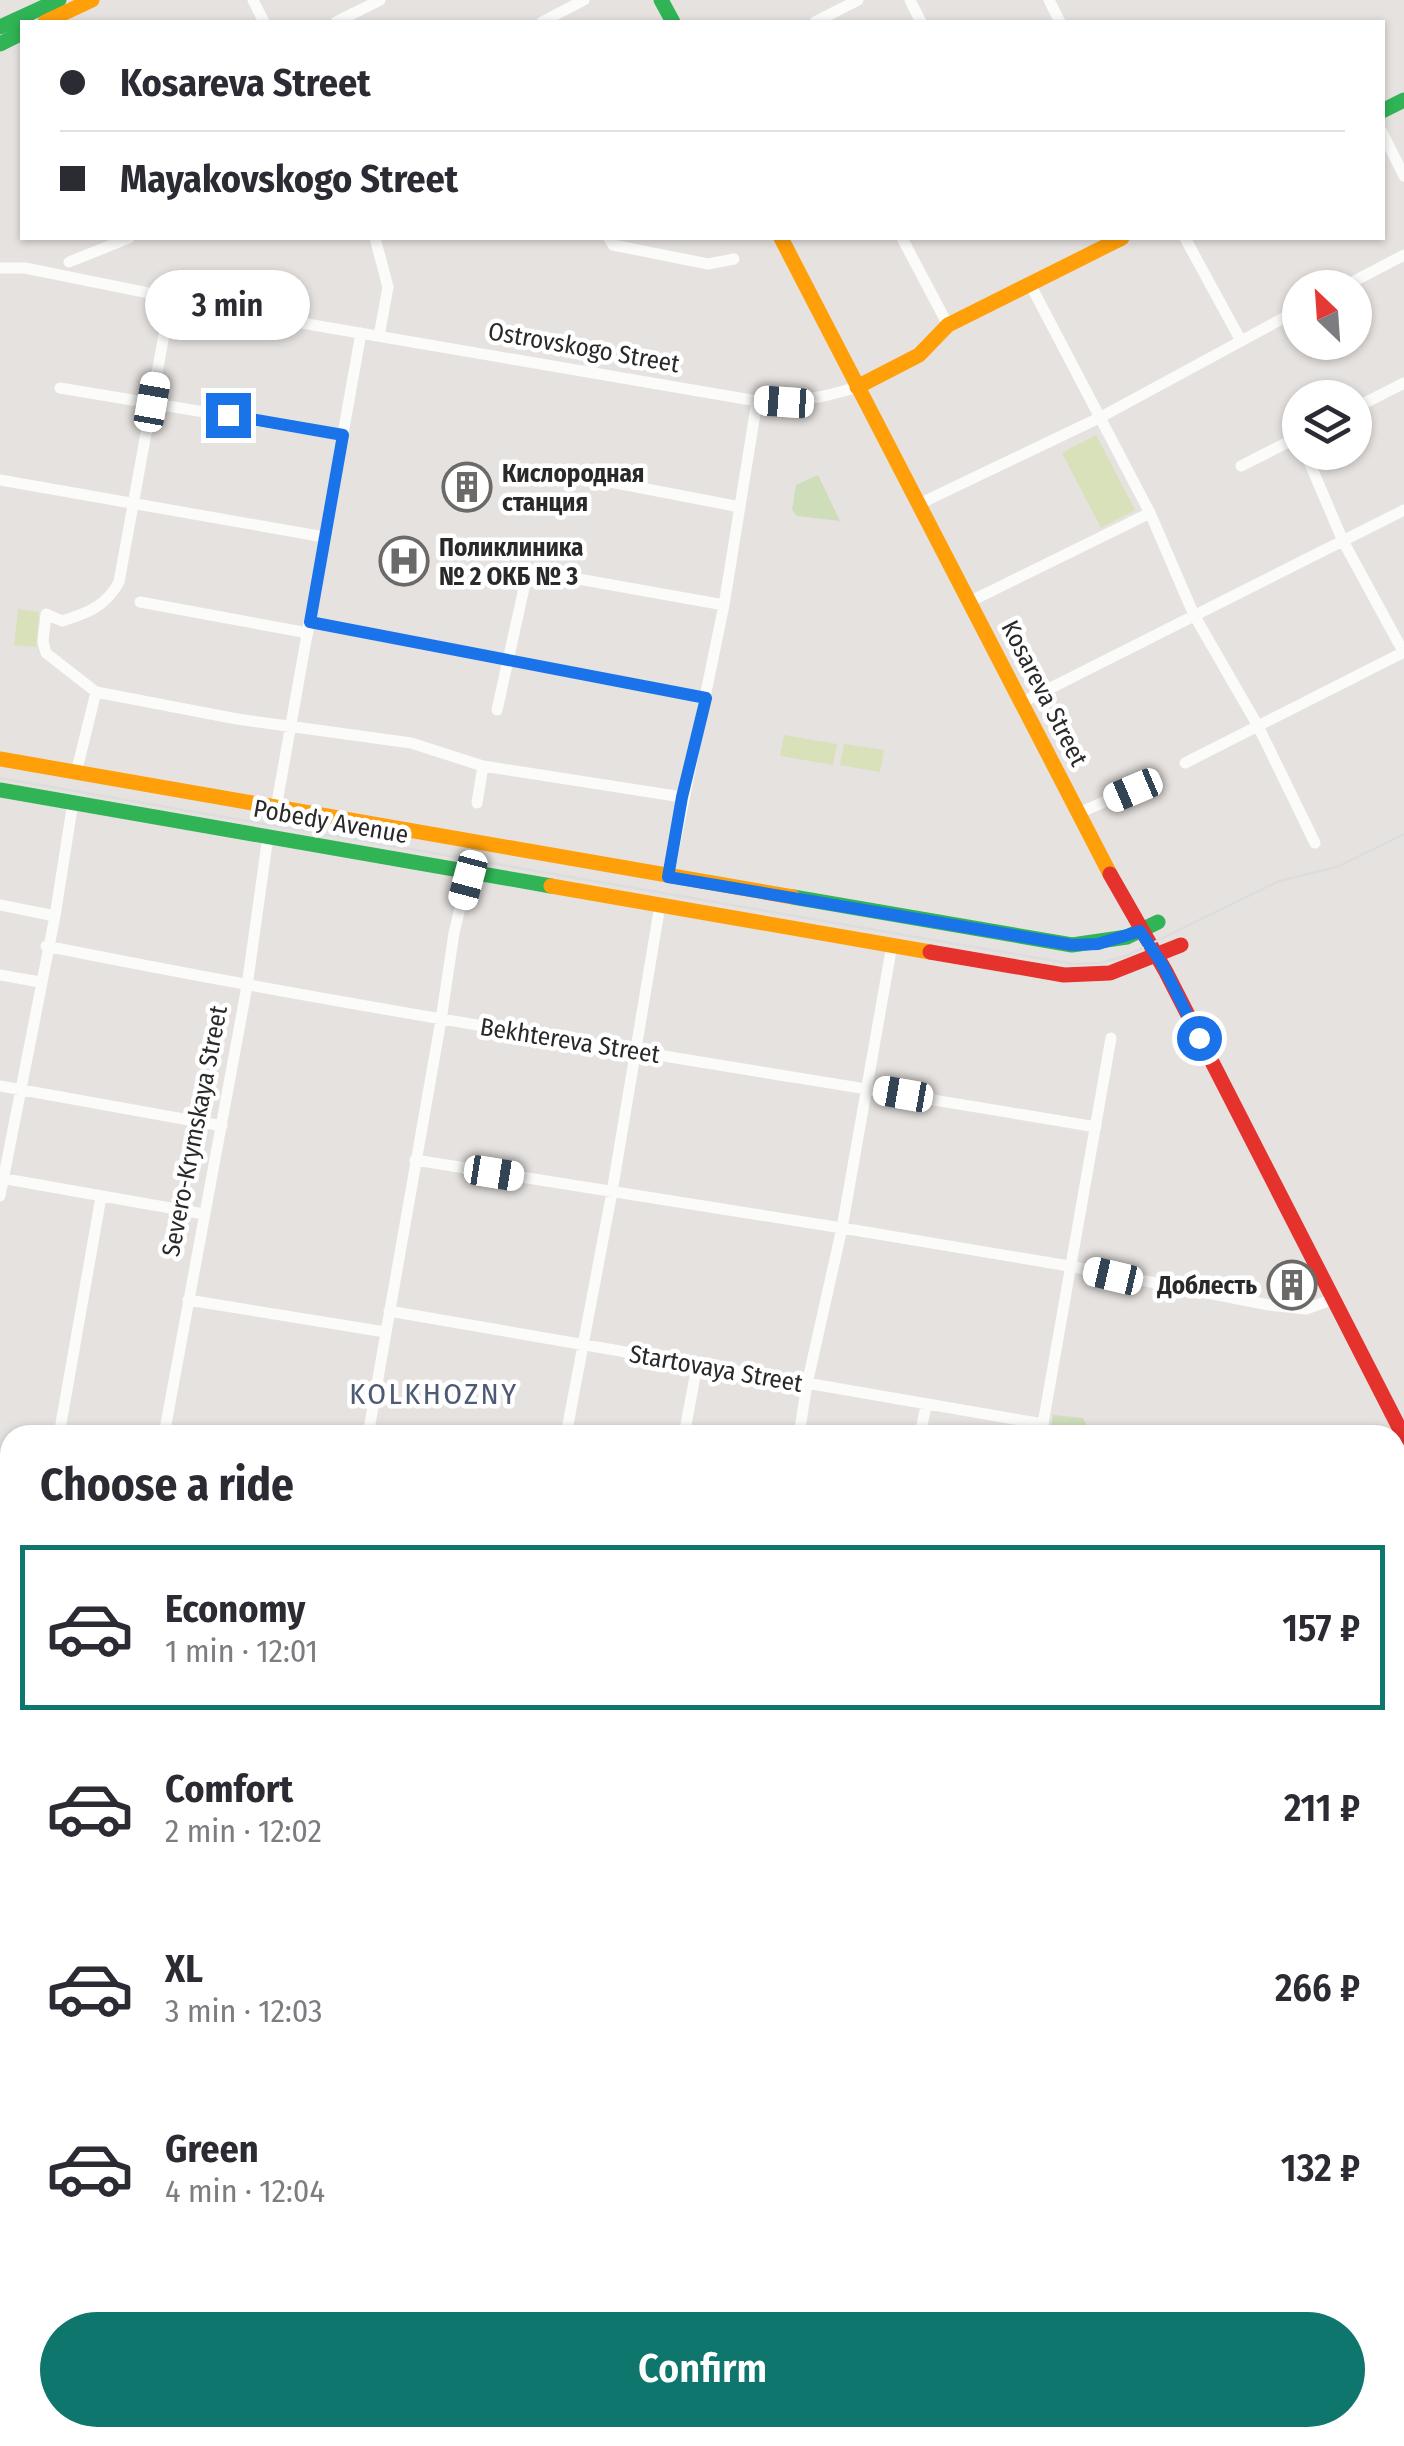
<!DOCTYPE html>
<html lang="en">
<head>
<meta charset="utf-8">
<style>
  body { margin:0; font-family:"Fira Sans Condensed",sans-serif; background:#f7f7f7; color:#2b2b33; height:100vh; display:flex; flex-direction:column; font-size:38px; white-space:nowrap }
  * { box-sizing:border-box; margin:0 }
  p { font-size:32px; color:#7c7c81 }
  .icon { flex:none; width:55px; height:55px; fill:none; stroke:currentColor; stroke-width:2; stroke-linecap:round; stroke-linejoin:round }
  .map { position:relative; flex:1; overflow:hidden }
  .drawer { position:absolute; left:0px; top:1425px; width:1405px; height:1022px; display:flex; flex-direction:column; background:#fff; border-radius:30px 30px 0 0; box-shadow:0 2px 8px #0004 }
  .drawer>* { flex:none }
  .banner { position:absolute; left:20px; top:20px; width:1365px; height:220px; border-radius:0px; box-shadow:0 2px 8px #0004; display:grid; align-content:center; height:220px; padding:0 40px; background:#fff }
  .needle { width:65px; rotate:335deg }
  .tools { position:absolute; left:1282px; top:270px; display:grid; gap:20px }
  .tools a { display:grid; place-items:center; width:90px; height:90px; border-radius:50%; background:#fff; box-shadow:0 2px 8px #0004; font-size:50px }
  .end { position:absolute; width:45px; height:45px; margin:-22px; border:12px solid #1a73e8; background:#fff; box-shadow:0 0 0 5px #fff }
  .from { border-radius:50% }
  .bubble { position:absolute; height:70px; border-radius:35px; background:#fff; box-shadow:0 2px 8px #0004; font-size:32px; font-weight:600; line-height:70px; text-align:center }
  .car { position:absolute; width:30px; height:60px; margin:-30px -15px; border-radius:12px; box-shadow:0 0 8px 2px #0007; background:linear-gradient(#fff 24%,#345 0 40%,#fff 0 76%,#345 0 86%,#fff 0) }
  .banner b { display:flex; align-items:center; gap:35px; height:95px; font-size:38px }
  .banner b+b { border-top:2px solid #e1e1e2 }
  .banner i { width:25px; height:25px; background:#2b2b33 }
  ul { padding:0; list-style:none }
  li { display:flex; align-items:center; gap:30px; height:165px; margin:0 20px 15px; padding:0 20px; border:5px solid transparent; border-radius:0px }
  li div { flex:1 }
  li b { display:block; font-size:38px }
  li em { font-style:normal; font-weight:600 }
  li.selected { border-color:#0f766e }
  li>.icon { width:90px; height:90px; stroke-width:1.5 }
  h2 { padding:0 40px; font-size:45px; line-height:120px }
  .cta { display:flex; gap:20px; margin-top:auto; padding:20px 40px }
  .cta a { flex:1; height:115px; border-radius:60px; background:#0f766e; color:#fff; font-size:40px; font-weight:600; line-height:115px; text-align:center }
  .map>svg:first-child { display:block }
  .grass { fill:url(#grass-dots) }
  .forest { fill:url(#forest-firs) }
  .park { fill:#cedebb }
  .pitch { fill:#d8e1ba }
  .lines { fill:none; stroke-linecap:round; stroke-linejoin:round }
  .street { stroke:#fbfbfa; stroke-width:11 }
  .fast { stroke:#30b455; stroke-width:15 }
  .slow { stroke:#ff9f0a; stroke-width:15 }
  .jam { stroke:#e5322d; stroke-width:15 }
  .tram { stroke:#ddddde; stroke-width:2.5 }
  .route { stroke:#1a73e8; stroke-width:12 }
  .labels { text-anchor:middle; stroke-width:9; stroke-linejoin:round; paint-order:stroke }
  .street-label { font-size:25px; fill:#292929; stroke:#fff }
  .poi-label { font-size:25px; font-weight:bold; fill:#292929; stroke:#fff; text-anchor:start }
  .quarter-label { font-size:30px; letter-spacing:2.5px; fill:#4e5a74; stroke:#fff }
</style>
</head>
<body>
<div class="map">
<svg width="1404" height="2446" viewBox="0 0 1404 2446">
  <defs>
    <pattern id="grass-dots" width="8" height="8" patternUnits="userSpaceOnUse" patternTransform="scale(2.5)"><rect width="8" height="8" fill="#cedebb"/><path d="M2 2h.1M6 6h.1" fill="none" stroke="#b1bea1" stroke-width="1.8" stroke-linecap="round"/></pattern>
    <pattern id="forest-firs" width="22" height="20" patternUnits="userSpaceOnUse" patternTransform="scale(2.5)"><rect width="22" height="20" fill="#cedebb"/><path d="M5 1l3.5 6h-7zM16 11l3.5 6h-7z" fill="#b1bea1"/></pattern>
  </defs>
  <rect width="100%" height="100%" fill="#e6e2df"/>
  <path class="grass" d="M 1052,2438 L 1162,2438 L 1163,2446 L 1033,2446 Z"/>
  <path class="forest" d="M 1395,2338 L 1404,2357 L 1404,2425 L 1395,2430 Z
    M 1162,2438 L 1374,2438 L 1343,2446 L 1163,2446 Z"/>
  <path class="park" d="M 818,475 L 840,521 L 797,516 L 792,510 L 796,485 Z
    M 1053,1415 L 1083,1418 L 1092,1435 L 1050,1435 Z
    M 818,2438 L 896,2438 L 900,2446 L 800,2446 Z"/>
  <path class="pitch" d="M 1096,435 L 1135,510 L 1101,528 L 1062,453 Z
    M 18,609 L 39,612 L 36,647 L 14,645 Z
    M 784,735 L 837,744 L 833,765 L 780,756 Z
    M 844,744 L 884,750 L 880,772 L 840,765 Z"/>
  <g class="lines">
    <path class="street" d="M 253,0 L 264,22
      M 910,0 L 921,22
      M 1049,0 L 1060,22
      M 336,22 L 380,0
      M 542,22 L 584,0
      M 815,22 L 858,0
      M 1382,132 L 1404,176
      M 375,238 L 388,287 L 379,336
      M 609,238 L 613,245 L 708,264 L 734,259
      M 902,238 L 948,325
      M 1185,238 L 1240,339
      M 69,262 L 129,238
      M 0,268 L 25,268 L 272,318 L 757,401 C 793,403 823,398 857,387
      M 1030,284 L 1150,513 L 1194,615 L 1258,726 L 1315,843
      M 1341,288 L 1404,255
      M 60,388 L 343,435
      M 1355,408 L 1404,383
      M 1305,452 L 1343,541 L 1404,653
      M 1241,466 L 1300,436
      M 548,470 L 740,507
      M 0,480 L 324,537
      M 917,505 L 1101,417 L 1300,309
      M 140,602 L 308,633
      M 969,602 L 1150,513
      M 310,622 L 706,698
      M 96,692 L 237,719 L 411,743 L 483,766 L 682,797
      M 1021,703 L 1404,510
      M 497,710 L 528,570 L 724,605
      M 1185,763 L 1404,652
      M 76,773 L 96,692 L 46,653 L 43,642 L 46,614 L 62,621 C 88,613 106,606 119,582 L 171,296
      M 477,803 L 483,766
      M 276,808 L 361,333
      M 1079,813 L 1133,789
      M 668,877 L 724,605 L 757,401
      M 0,905 L 55,916
      M 46,946 C 394,1016 746,1068 1096,1127
      M 0,975 L 40,982
      M 0,1086 L 222,1126
      M 415,1160 L 842,1228 L 1069,1266 L 1269,1305 L 1306,1309 L 1334,1299
      M 0,1178 L 204,1214
      M 0,1196 L 55,916 L 73,802
      M 188,1300 L 385,1332
      M 389,1311 L 1043,1424
      M 59,1435 L 101,1197
      M 164,1435 L 247,986 L 268,836
      M 368,1435 L 441,1020 L 454,933 L 469,871
      M 566,1435 L 612,1192 L 660,905
      M 684,1435 L 697,1366
      M 799,1435 L 807,1384 L 842,1228 L 892,945
      M 920,1435 L 926,1406
      M 1041,1435 L 1111,1038
      M 0,1483 L 10,1485
      M 0,1675 L 10,1676
      M 0,1834 L 10,1836
      M 0,2044 L 10,2039
      M 0,2224 L 10,2245"/>
    <path class="fast" d="M 661,0 L 673,22
      M 0,27 L 59,0
      M 0,44 L 22,33
      M 1382,111 L 1404,100
      M 0,790 L 551,886
      M 793,897 L 1072,945 L 1127,937 L 1158,922
      M 1395,1750 L 1404,1748
      M 441,2438 L 445,2446"/>
    <path class="slow" d="M 45,22 L 92,0
      M 781,238 L 1110,874
      M 857,387 L 919,355 L 948,325 L 1122,238
      M 0,759 L 793,897
      M 551,886 L 930,952
      M 1395,1731 L 1404,1730
      M 1395,2256 L 1404,2251
      M 0,2325 L 10,2320
      M 0,2364 L 10,2359
      M 417,2438 L 421,2446
      M 989,2446 L 1007,2438"/>
    <path class="jam" d="M 1110,874 L 1166,972 L 1404,1437
      M 930,952 L 1064,975 L 1110,973 L 1181,945
      M 0,2384 L 10,2379
      M 477,2438 L 482,2446"/>
    <path class="tram" d="M 0,778 L 1072,964 L 1100,963 L 1126,956 L 1279,881 L 1337,867 L 1404,834"/>
  </g>
  <g class="lines">
    <path class="route" d="M 228,415 L 343,435 L 310,622 L 706,698 L 682,797 L 668,877 L 1072,945 L 1098,944 L 1140,931 L 1162,964 L 1199,1038"/>
  </g>
  <defs>
    <g id="building-ring" transform="scale(2.5)"><circle r="9.5" fill="#fff" stroke="#6b6a69" stroke-width="1.5"/><path d="M-4-6H4V6H1V3H-1V6H-4ZM-2.5-4.3h1.7v1.8h-1.7ZM.8-4.3h1.7v1.8H.8ZM-2.5-1h1.7V.8h-1.7ZM.8-1h1.7V.8H.8Z" fill="#6b6a69"/></g>
    <g id="hospital-ring" transform="scale(2.5)"><circle r="9.5" fill="#fff" stroke="#6b6a69" stroke-width="1.5"/><path d="M-5-5h3v3.5h4V-5h3V5h-3V1.5h-4V5h-3Z" fill="#6b6a69"/></g>
  </defs>
  <g fill-rule="evenodd">
    <use href="#building-ring" x="467" y="487"/>
    <use href="#hospital-ring" x="404" y="561"/>
    <use href="#building-ring" x="1292" y="1285"/>
  </g>
  <g class="labels">
    <g class="street-label">
      <text transform="translate(584 347) rotate(10)" y="9">Ostrovskogo Street</text>
      <text transform="translate(1045 693) rotate(63)" y="9">Kosareva Street</text>
      <text transform="translate(331 821) rotate(10)" y="9">Pobedy Avenue</text>
      <text transform="translate(570 1040) rotate(9)" y="9">Bekhtereva Street</text>
      <text transform="translate(194 1131) rotate(-79)" y="9">Severo-Krymskaya Street</text>
      <text transform="translate(716 1368) rotate(10)" y="9">Startovaya Street</text>
    </g>
    <g class="poi-label">
      <text x="502" y="482">Кислородная<tspan x="502" dy="29">станция</tspan></text>
      <text x="439" y="556">Поликлиника<tspan x="439" dy="29">№ 2 ОКБ № 3</tspan></text>
      <text x="1257" y="1294" text-anchor="end">Доблесть</text>
    </g>
    <g class="quarter-label">
      <text x="434" y="1404">KOLKHOZNY</text>
    </g>
  </g>
</svg>
<div class="tools">
<a><svg class="needle" viewBox="-14 -14 28 28"><path d="M0-13l5 13h-10z" fill="#e53935"/><path d="M0 13l5-13h-10z" fill="#7c7c81"/></svg></a>
<a><svg class="icon" aria-label="layers" viewBox="0 0 24 24"><path d="M12 4l9 5-9 5-9-5zM3 14l9 5 9-5"/></svg></a>
</div>
<i class="end from" style="left:1199px;top:1038px"></i>
<i class="end" style="left:228px;top:415px"></i>
<div class="bubble" style="left:145px;top:270px;width:165px">3 min</div>
<i class="car" style="left:152px;top:402px;rotate:10deg"></i>
<i class="car" style="left:784px;top:402px;rotate:274deg"></i>
<i class="car" style="left:1133px;top:790px;rotate:247deg"></i>
<i class="car" style="left:468px;top:880px;rotate:195deg"></i>
<i class="car" style="left:903px;top:1094px;rotate:280deg"></i>
<i class="car" style="left:494px;top:1173px;rotate:99deg"></i>
<i class="car" style="left:1113px;top:1276px;rotate:283deg"></i>
<div class="banner">
<b><i class="from"></i>Kosareva Street</b>
<b><i></i>Mayakovskogo Street</b>
</div>
<section class="drawer">
<h2>Choose a ride</h2>
<ul>
<li class="selected"><svg class="icon" aria-label="car" viewBox="0 0 24 24"><path d="M5 17H2v-5l4-1 3-4h7l3 4 3 1v5h-3M9 17h6M6 11h13"/><circle cx="7" cy="17" r="2"/><circle cx="17" cy="17" r="2"/></svg><div><b>Economy</b><p>1 min · 12:01</p></div><em>157 ₽</em></li>
<li><svg class="icon" aria-label="car" viewBox="0 0 24 24"><path d="M5 17H2v-5l4-1 3-4h7l3 4 3 1v5h-3M9 17h6M6 11h13"/><circle cx="7" cy="17" r="2"/><circle cx="17" cy="17" r="2"/></svg><div><b>Comfort</b><p>2 min · 12:02</p></div><em>211 ₽</em></li>
<li><svg class="icon" aria-label="car" viewBox="0 0 24 24"><path d="M5 17H2v-5l4-1 3-4h7l3 4 3 1v5h-3M9 17h6M6 11h13"/><circle cx="7" cy="17" r="2"/><circle cx="17" cy="17" r="2"/></svg><div><b>XL</b><p>3 min · 12:03</p></div><em>266 ₽</em></li>
<li><svg class="icon" aria-label="car" viewBox="0 0 24 24"><path d="M5 17H2v-5l4-1 3-4h7l3 4 3 1v5h-3M9 17h6M6 11h13"/><circle cx="7" cy="17" r="2"/><circle cx="17" cy="17" r="2"/></svg><div><b>Green</b><p>4 min · 12:04</p></div><em>132 ₽</em></li>
</ul>
<div class="cta"><a>Confirm</a></div>
</section>
</div>
</body>
</html>
